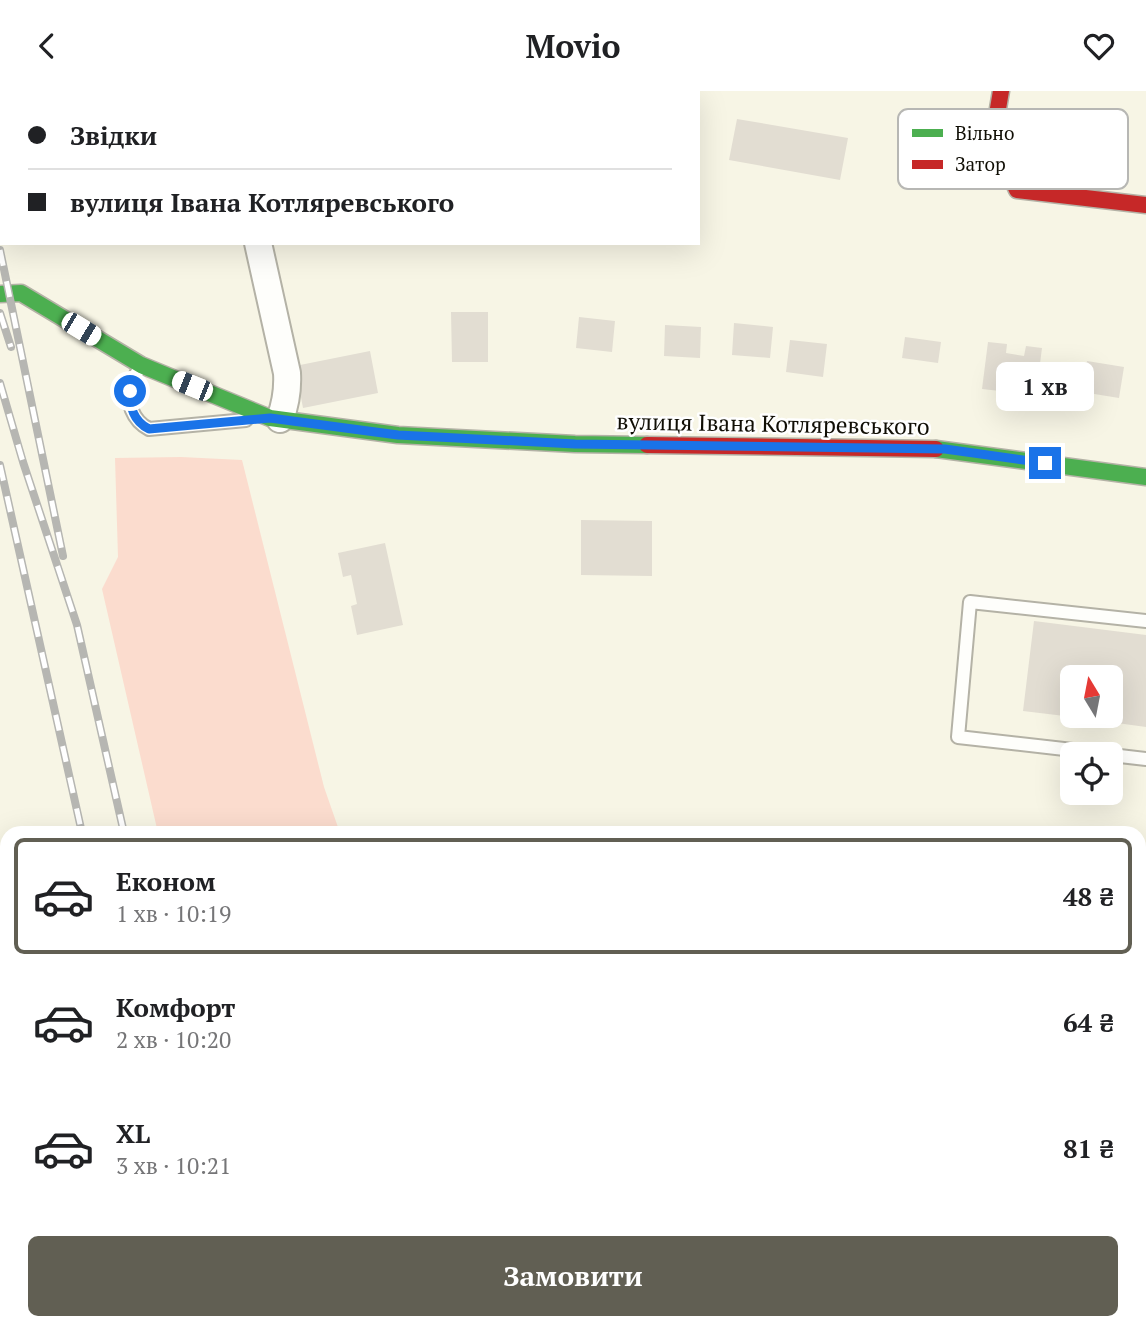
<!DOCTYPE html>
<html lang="uk">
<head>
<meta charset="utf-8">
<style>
  body { margin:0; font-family:"PT Serif",serif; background:#f6f6f6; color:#202124; height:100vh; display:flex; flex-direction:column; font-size:26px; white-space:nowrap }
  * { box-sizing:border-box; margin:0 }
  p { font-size:23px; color:#757577 }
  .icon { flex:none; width:38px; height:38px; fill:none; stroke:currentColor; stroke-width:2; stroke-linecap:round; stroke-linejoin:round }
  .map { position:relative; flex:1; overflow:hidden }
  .sheet { position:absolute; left:0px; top:735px; width:1146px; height:504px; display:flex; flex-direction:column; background:#fff; border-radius:21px 21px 0 0; box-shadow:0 7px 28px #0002 }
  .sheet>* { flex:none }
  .top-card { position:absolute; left:0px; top:0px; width:700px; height:154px; box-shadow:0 7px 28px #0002; display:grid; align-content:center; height:154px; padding:0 28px; background:#fff }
  .needle { width:46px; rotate:350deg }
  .fabs { position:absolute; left:1060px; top:574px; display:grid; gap:14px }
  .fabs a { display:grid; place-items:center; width:63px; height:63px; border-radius:10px; background:#fff; box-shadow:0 7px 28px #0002; font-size:35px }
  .end { position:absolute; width:32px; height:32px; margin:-16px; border:9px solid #1a73e8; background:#fff; box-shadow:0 0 0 4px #fff }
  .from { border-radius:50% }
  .bubble { position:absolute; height:49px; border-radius:10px; background:#fff; box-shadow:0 7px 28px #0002; font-size:23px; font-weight:700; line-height:49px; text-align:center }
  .car { position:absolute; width:21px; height:42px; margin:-21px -10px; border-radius:9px; box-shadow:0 0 5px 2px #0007; background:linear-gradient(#fff 24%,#345 0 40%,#fff 0 76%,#345 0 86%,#fff 0) }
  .top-card b { display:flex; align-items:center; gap:24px; height:66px; font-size:26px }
  .top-card b+b { border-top:2px solid #e0e0e0 }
  .top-card i { width:18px; height:18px; background:#202124 }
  ul { padding:12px 0 0; list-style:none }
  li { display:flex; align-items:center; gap:21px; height:116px; margin:0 14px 10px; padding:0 14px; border:4px solid transparent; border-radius:10px }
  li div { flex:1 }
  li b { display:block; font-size:26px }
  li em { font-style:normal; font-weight:700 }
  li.active { border-color:#615f53 }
  li>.icon { width:63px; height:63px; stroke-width:1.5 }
  .primary-button { display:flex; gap:14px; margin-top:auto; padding:14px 28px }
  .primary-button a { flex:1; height:80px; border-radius:10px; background:#615f53; color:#fff; font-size:28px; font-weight:700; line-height:80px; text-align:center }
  header { display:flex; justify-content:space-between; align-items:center; height:91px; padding:0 28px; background:#fff; font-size:32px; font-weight:700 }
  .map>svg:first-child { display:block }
  .green { fill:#fbdcce }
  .building { fill:#e2ddd2 }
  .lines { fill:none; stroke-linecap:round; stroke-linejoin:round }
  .lane-casing { stroke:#b4b2a6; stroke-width:16 }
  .street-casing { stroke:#b4b2a6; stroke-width:30 }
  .fast-casing { stroke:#b4b2a6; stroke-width:19 }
  .jam-casing { stroke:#b4b2a6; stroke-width:19 }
  .lane { stroke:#fefefb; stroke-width:12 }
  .street { stroke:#fefefb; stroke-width:26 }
  .fast { stroke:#4caf50; stroke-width:16 }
  .jam { stroke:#c62828; stroke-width:16 }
  .rail-casing { stroke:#b6b6b2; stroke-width:8 }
  .rail { stroke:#fff; stroke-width:5; stroke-dasharray:16; stroke-linecap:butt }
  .route { stroke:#1a73e8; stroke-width:9 }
  .labels { text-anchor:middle; stroke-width:5; stroke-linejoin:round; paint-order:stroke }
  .street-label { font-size:23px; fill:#100e05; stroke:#fff }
  .key { fill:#fff; stroke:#b7b7b4; stroke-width:2 }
  .key-label { font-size:19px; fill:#100e05 }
</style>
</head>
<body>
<header><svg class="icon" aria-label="back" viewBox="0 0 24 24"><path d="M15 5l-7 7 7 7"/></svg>Movio<svg class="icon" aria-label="heart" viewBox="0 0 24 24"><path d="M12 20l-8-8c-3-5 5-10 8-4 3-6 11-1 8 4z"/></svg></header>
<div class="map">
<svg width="1146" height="1239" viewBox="0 0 1146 1239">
  <rect width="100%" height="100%" fill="#f7f5e5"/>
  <path class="green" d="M 181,366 L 242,369 L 324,696 L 340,742 L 158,742 L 102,498 L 118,466 L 115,367 Z
    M 0,976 L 7,1022 L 7,1232 L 54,1232 L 56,1239 L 0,1239 Z
    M 262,1232 L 506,1232 L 507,1239 L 263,1239 Z"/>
  <path class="building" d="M 737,28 L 848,47 L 840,89 L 729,69 Z
    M 451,221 L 488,221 L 488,271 L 452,271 Z
    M 579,226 L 615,230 L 612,261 L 576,257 Z
    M 734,232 L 773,236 L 770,267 L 732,264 Z
    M 665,234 L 701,236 L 700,267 L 664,265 Z
    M 905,246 L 941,251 L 938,272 L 902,267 Z
    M 790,249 L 827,253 L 823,286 L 786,281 Z
    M 988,251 L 1007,253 L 1006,262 L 1024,265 L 1026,255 L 1042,257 L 1036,304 L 982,298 Z
    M 370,260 L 378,302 L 303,317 L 295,275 Z
    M 1087,270 L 1124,276 L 1119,307 L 1082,301 Z
    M 581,429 L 652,430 L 652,485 L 581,484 Z
    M 385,452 L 403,534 L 357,544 L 351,515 L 357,513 L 351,484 L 343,486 L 338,462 Z
    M 1034,530 L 1146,544 L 1146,636 L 1073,626 L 1073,625 L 1111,625 L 1111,586 L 1073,586 L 1073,626 L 1023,620 Z
    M 934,1232 L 943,1232 L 975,1238 L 975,1239 L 932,1239 Z"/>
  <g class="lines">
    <g class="lane-casing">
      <path id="lane" d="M 139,278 C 136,283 133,288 131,293 C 125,310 133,330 149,338 L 246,329
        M 1108,663 L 958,646 L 970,511 L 1146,530
        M 1111,664 L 1146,668"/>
    </g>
    <g class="street-casing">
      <path id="street" d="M 224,0 L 224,2
        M 258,152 L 287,282 C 288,299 286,312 280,328"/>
    </g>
    <g class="fast-casing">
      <path id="fast" d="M 0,203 L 21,202 L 141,274 L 270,327 L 398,344 L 575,353 L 647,354
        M 936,358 L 1146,386"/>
    </g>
    <g class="jam-casing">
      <path id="jam" d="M 1001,0 L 993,47 L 1017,99 L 1146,114
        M 647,354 L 936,358"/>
    </g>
    <use href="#lane" class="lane"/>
    <use href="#street" class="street"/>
    <use href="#fast" class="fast"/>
    <use href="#jam" class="jam"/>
    <g class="rail-casing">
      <path id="rail" d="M 0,159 L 63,465
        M 0,222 L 11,256
        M 0,292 L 23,371 L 77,534 L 124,742
        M 0,374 L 82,742
        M 191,1232 L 192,1239
        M 233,1232 L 234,1239"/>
    </g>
    <use href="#rail" class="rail"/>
  </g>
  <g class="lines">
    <path class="route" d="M 130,300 C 130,316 133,330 149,338 L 270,327 L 398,344 L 575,353 L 945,358 L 1045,372"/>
  </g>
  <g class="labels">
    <g class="street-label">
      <text transform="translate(773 333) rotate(1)" y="8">вулиця Івана Котляревського</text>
    </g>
  </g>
  <rect x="898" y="18" width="230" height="80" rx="10" class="key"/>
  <rect x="912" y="38" width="31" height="8" fill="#4caf50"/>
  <rect x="912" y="69" width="31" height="9" fill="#c62828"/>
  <g class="key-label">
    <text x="955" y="49">Вільно</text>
    <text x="955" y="80">Затор</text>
  </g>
</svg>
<div class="fabs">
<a><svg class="needle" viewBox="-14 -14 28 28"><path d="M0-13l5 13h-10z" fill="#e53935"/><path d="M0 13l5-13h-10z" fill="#757577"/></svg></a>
<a><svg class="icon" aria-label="locate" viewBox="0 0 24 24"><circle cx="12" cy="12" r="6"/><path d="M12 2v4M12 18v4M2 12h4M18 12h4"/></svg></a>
</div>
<i class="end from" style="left:130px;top:300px"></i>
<i class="end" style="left:1045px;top:372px"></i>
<div class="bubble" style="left:996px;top:271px;width:98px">1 хв</div>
<i class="car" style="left:81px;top:238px;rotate:121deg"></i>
<i class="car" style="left:192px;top:295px;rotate:292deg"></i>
<div class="top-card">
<b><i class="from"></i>Звідки</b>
<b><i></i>вулиця Івана Котляревського</b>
</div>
<section class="sheet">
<ul>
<li class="active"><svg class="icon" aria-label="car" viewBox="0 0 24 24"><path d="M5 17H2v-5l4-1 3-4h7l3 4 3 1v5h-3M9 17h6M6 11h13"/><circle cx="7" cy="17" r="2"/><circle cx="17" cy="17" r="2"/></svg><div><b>Економ</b><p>1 хв · 10:19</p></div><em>48 ₴</em></li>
<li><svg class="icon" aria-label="car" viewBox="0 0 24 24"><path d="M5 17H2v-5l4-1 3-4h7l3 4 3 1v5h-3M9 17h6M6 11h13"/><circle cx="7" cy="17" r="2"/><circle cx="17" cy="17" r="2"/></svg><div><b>Комфорт</b><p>2 хв · 10:20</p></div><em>64 ₴</em></li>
<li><svg class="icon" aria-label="car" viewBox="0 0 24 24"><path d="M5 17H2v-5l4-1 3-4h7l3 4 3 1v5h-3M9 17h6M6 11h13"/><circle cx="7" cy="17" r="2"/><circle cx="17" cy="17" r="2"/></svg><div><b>XL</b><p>3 хв · 10:21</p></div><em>81 ₴</em></li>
</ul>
<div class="primary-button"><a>Замовити</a></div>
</section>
</div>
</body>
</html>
